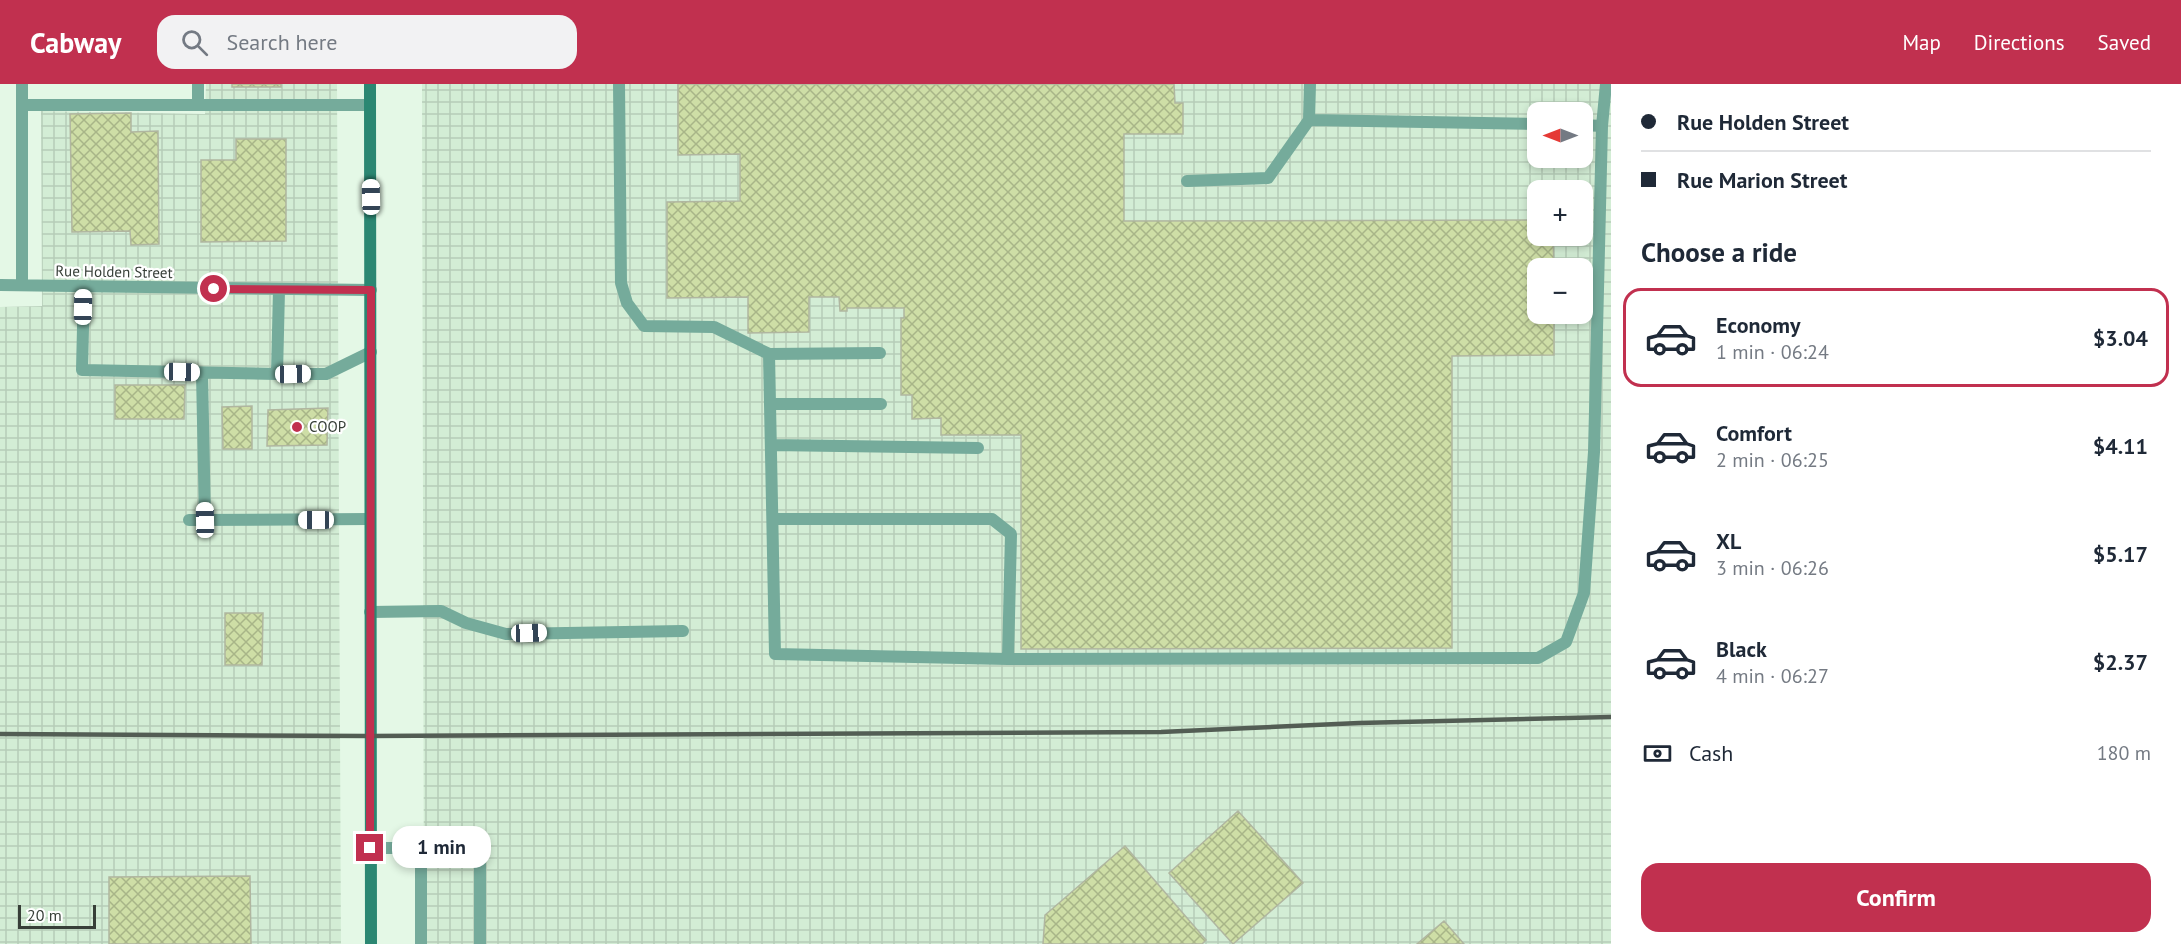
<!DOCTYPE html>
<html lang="en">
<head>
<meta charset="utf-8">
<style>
  body { margin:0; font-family:"PT Sans",sans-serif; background:#f2f2f3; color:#1f2937; height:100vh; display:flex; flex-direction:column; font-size:22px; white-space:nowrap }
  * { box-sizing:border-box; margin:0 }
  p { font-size:20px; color:#747a83 }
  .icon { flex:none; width:33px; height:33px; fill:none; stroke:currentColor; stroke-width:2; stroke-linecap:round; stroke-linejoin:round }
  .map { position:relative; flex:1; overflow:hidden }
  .sheet { display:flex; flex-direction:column; background:#fff; width:570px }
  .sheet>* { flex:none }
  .hud { display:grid; align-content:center; height:132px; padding:0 30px; background:#fff }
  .needle { width:39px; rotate:270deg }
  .tools { position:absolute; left:1527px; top:18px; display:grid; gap:12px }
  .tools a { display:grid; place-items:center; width:66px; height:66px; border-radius:12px; background:#fff; box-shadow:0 3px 9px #0003; font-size:30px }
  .scale { position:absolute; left:18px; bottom:15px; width:78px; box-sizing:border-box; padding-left:6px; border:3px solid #373f38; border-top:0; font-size:16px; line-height:21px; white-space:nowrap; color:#373f38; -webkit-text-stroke:4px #fff; paint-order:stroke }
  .end { position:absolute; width:27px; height:27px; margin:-14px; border:8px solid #c1304f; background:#fff; box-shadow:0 0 0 3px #fff }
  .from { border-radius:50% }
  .bubble { position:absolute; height:42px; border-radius:18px; background:#fff; box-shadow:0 3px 9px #0003; font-size:20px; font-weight:600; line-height:42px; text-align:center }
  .car { position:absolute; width:18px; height:36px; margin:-18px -9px; border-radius:8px; box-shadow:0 0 4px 2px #0007; background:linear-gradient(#fff 24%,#345 0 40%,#fff 0 76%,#345 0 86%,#fff 0) }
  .hud b { display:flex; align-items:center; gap:21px; height:57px; font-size:22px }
  .hud b+b { border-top:2px solid #e0e1e3 }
  .hud i { width:15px; height:15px; background:#1f2937 }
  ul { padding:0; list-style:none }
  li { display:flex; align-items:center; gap:18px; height:99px; margin:0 12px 9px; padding:0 18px; border:3px solid transparent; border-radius:18px }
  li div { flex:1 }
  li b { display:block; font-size:22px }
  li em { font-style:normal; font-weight:600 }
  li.selected { border-color:#c1304f }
  li>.icon { width:54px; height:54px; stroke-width:1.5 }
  h2 { padding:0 30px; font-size:27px; line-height:72px }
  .pay { display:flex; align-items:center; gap:15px; height:66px; padding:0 30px; font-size:22px }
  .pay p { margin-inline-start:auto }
  .action { display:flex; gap:12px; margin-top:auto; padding:12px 30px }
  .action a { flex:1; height:69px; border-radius:18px; background:#c1304f; color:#fff; font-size:24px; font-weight:600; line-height:69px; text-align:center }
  header { display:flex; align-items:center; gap:36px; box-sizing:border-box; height:84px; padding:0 30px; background:#c1304f; color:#fff }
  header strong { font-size:28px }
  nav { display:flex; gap:33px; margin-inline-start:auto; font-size:21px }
  .search { width:420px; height:54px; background:#f2f2f3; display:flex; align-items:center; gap:15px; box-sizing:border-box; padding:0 21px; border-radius:18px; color:#747a83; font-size:22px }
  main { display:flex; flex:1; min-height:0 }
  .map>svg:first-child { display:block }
  .industrial { fill:url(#industrial-grid); fill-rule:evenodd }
  .building { fill:url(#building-cross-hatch); stroke:#b0b6a0; stroke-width:1.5 }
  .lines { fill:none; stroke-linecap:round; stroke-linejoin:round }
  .lane { stroke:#75ab9b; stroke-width:12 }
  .street { stroke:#75ab9b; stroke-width:12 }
  .secondary { stroke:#2b8772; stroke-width:12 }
  .rail { stroke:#535d54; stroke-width:4.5 }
  .route { stroke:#c1304f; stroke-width:8 }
  .poi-dot { fill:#c1304f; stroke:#fff; stroke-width:2 }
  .labels { text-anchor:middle; stroke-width:4.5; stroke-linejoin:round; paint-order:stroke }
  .street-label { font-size:15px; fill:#373f38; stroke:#fff }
  .poi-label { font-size:15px; fill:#373f38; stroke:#fff; text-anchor:start }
</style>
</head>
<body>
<header>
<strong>Cabway</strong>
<div class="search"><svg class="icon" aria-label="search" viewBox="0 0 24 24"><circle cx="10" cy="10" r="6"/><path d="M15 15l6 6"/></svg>Search here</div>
<nav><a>Map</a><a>Directions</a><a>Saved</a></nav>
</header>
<main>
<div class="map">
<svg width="1611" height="860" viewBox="0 0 1611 860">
  <defs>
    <pattern id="industrial-grid" width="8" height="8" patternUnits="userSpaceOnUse" patternTransform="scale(1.5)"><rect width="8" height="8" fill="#d3edd5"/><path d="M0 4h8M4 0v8" fill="none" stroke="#b6ccb8"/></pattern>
    <pattern id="building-cross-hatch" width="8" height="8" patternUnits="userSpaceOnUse" patternTransform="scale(1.5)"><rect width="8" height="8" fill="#cedea6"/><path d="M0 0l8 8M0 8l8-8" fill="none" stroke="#a8b588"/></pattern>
  </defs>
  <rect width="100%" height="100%" fill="#e4f8e6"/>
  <path class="industrial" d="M 206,0 L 337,0 L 341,860 L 0,860 L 0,223 L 42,222 L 41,27 L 205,30 Z
    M 422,0 L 1611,0 L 1611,860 L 424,860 ZM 1538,28 L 1582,28 L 1582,74 L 1538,74 ZM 1538,106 L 1582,106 L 1582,152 L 1538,152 ZM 1538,184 L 1582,184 L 1582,230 L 1538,230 Z"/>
  <path class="building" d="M 232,0 L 281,0 L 281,3 L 232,3 Z
    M 678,0 L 1174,0 L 1175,19 L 1183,19 L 1183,50 L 1124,50 L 1124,137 L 1538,136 L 1538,152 L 1553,152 L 1554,184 L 1538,184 L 1538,230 L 1554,230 L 1554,271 L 1452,272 L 1452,564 L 1021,565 L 1021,351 L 941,351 L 941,334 L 912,335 L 912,311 L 901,311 L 901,234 L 904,234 L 904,224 L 847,224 L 847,227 L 840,227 L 839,213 L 809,213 L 809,248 L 748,249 L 748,213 L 667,214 L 667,118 L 740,117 L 740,70 L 678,71 Z
    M 131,29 L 131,48 L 158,47 L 159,160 L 131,161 L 130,147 L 72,148 L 70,30 Z
    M 236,55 L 286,55 L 286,157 L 201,158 L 201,76 L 236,76 Z
    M 115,301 L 185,301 L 184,335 L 115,335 Z
    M 252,322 L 252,365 L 223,365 L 222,323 Z
    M 328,324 L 327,361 L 267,362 L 268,326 Z
    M 225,529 L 263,529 L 262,581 L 225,581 Z
    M 1238,727 L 1303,799 L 1233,860 L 1169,789 Z
    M 1125,762 L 1206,856 L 1202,860 L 1043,860 L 1045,831 Z
    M 250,792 L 251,860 L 109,860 L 109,793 Z
    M 1444,837 L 1464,860 L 1417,860 Z"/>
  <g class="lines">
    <path class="lane" d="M 198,0 L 198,21
      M 619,0 L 621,199 L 627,219 L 644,242 L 714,243 L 769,270 L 880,269
      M 1310,0 L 1309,36 L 1538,40
      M 22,21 L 370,21
      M 1582,41 L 1602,42
      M 1187,97 L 1268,94 L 1309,36
      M 84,202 L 82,286 L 277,290 L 279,206
      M 769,270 L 775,570 L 1008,575 L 1538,574 L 1566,558 L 1584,509 L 1594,368 L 1602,42 L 1606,0
      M 202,289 L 205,436
      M 277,290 L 326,290 L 371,268
      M 771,320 L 881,320
      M 772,361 L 978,364
      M 774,435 L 992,435 L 1011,450 L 1008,575
      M 189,436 L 370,435
      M 370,528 L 441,527 L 466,539 L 506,550 L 683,547
      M 370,764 L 480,764 L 480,860
      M 421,764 L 421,860"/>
    <path class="street" d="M 0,201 L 371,206
      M 22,201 L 22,0"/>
    <path class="secondary" d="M 370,0 L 371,860"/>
    <path class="rail" d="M 0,650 L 369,652 L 1161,648 L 1359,639 L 1611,633"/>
  </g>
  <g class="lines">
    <path class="route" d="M 214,205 L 371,206 L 370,764"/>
  </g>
  <circle class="poi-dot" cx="297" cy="343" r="6"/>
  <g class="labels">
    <g class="street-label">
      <text transform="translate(114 188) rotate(1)" y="5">Rue Holden Street</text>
    </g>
    <g class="poi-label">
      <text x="309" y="348">COOP</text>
    </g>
  </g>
</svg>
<div class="tools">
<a><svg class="needle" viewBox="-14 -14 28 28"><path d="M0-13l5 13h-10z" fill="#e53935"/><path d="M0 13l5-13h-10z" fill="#747a83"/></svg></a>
<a>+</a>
<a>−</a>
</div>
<div class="scale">20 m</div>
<i class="end from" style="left:214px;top:205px"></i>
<i class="end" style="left:370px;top:764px"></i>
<div class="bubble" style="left:392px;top:742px;width:99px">1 min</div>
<i class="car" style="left:371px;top:113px;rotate:359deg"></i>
<i class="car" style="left:83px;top:223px;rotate:1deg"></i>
<i class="car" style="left:182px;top:288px;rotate:91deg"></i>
<i class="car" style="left:293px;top:290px;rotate:89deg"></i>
<i class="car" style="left:205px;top:436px;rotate:359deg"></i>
<i class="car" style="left:316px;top:436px;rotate:270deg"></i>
<i class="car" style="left:529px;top:549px;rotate:88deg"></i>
</div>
<section class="sheet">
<div class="hud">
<b><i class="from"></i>Rue Holden Street</b>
<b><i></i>Rue Marion Street</b>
</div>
<h2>Choose a ride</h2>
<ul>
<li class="selected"><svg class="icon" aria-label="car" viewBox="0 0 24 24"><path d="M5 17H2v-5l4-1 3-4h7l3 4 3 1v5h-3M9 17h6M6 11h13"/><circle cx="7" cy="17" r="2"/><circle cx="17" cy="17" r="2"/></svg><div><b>Economy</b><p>1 min · 06:24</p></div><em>$3.04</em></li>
<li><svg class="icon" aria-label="car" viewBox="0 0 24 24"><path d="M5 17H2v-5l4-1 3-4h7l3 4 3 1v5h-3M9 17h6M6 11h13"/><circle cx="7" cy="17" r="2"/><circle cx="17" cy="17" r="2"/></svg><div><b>Comfort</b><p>2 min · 06:25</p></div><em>$4.11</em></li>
<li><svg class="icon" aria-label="car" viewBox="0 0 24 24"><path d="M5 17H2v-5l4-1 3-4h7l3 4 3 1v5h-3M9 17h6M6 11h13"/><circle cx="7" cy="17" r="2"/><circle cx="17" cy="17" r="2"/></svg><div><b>XL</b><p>3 min · 06:26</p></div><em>$5.17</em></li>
<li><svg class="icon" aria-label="car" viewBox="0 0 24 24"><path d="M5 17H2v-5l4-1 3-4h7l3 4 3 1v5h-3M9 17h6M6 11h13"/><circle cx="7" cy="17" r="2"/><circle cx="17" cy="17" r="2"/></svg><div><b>Black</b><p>4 min · 06:27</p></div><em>$2.37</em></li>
</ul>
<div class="pay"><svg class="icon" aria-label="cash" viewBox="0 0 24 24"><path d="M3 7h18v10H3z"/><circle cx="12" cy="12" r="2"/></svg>Cash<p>180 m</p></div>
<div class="action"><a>Confirm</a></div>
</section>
</main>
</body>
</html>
